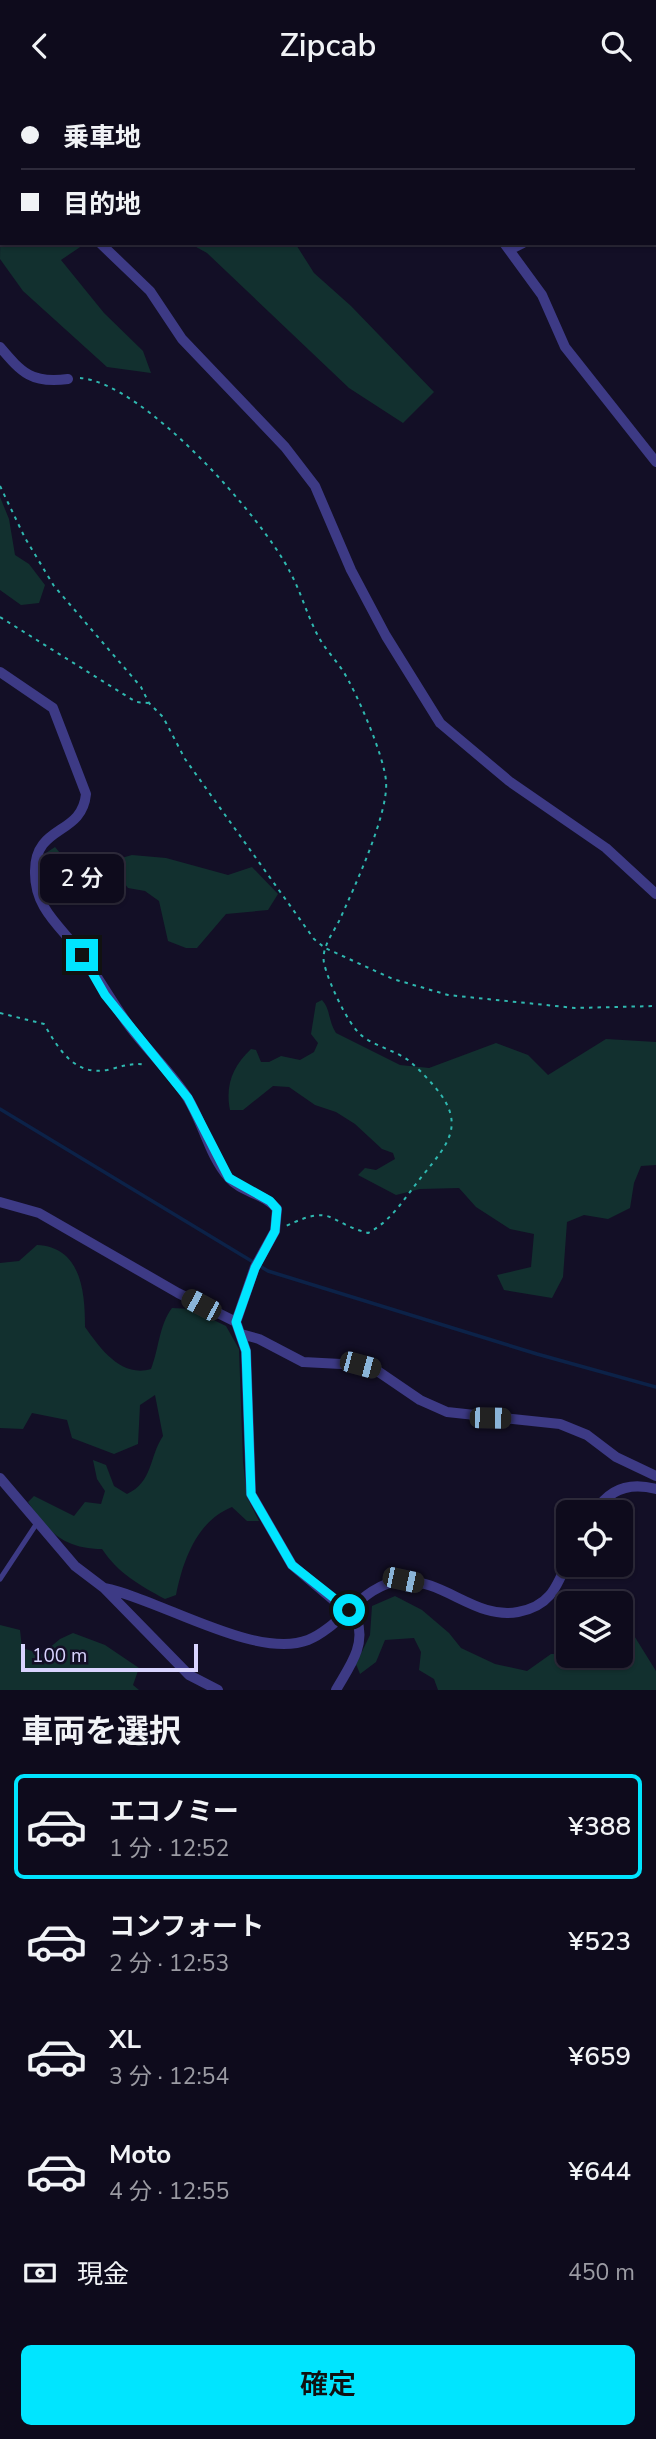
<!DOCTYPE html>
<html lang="ja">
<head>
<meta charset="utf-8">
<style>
  body { margin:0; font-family:"Nunito Sans","Noto Sans JP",sans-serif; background:#171425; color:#f1f3f6; height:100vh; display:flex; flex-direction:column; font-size:26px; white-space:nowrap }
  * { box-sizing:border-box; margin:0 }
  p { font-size:23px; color:#9b9ba3 }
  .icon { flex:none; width:38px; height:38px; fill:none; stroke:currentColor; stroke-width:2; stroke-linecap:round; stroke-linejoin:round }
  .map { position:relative; height:1599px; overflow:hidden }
  .drawer { display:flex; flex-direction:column; background:#0e0b1c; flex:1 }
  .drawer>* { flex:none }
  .hud { position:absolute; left:0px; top:0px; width:656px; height:154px; box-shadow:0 2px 5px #0004,0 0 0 2px #2e2b3b; display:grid; align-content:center; height:154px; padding:0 21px; background:#0e0b1c }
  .controls { position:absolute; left:556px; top:1409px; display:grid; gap:14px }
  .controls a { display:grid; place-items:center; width:77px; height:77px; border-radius:10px; background:#0e0b1c; box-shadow:0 2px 5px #0004,0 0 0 2px #2e2b3b; font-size:35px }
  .scale { position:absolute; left:21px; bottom:18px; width:177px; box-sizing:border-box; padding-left:7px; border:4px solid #d9d4ff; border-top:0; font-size:19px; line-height:24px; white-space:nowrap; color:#d9d4ff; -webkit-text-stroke:5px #130f26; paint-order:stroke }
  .end { position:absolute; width:32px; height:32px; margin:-16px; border:9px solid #00e5ff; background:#111; box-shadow:0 0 0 4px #111 }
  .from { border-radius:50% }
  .bubble { position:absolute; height:49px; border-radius:10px; background:#0e0b1c; box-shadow:0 2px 5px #0004,0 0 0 2px #2e2b3b; font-size:23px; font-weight:600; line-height:49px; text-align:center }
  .car { position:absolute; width:21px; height:42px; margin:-21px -10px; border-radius:9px; box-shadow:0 0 5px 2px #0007; background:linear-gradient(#222 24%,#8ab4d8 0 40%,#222 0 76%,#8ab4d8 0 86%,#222 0) }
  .hud b { display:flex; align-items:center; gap:24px; height:66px; font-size:26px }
  .hud b+b { border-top:2px solid #2e2b3b }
  .hud i { width:18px; height:18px; background:#f1f3f6 }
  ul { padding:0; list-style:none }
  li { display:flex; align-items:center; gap:21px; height:105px; margin:0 14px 10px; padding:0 7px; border:4px solid transparent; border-radius:10px }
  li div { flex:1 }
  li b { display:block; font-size:26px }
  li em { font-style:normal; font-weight:600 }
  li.selected { border-color:#00e5ff }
  li>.icon { width:63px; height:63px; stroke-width:1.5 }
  h2 { padding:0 21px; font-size:32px; line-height:84px }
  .pay { display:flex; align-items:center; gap:18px; height:77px; padding:0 21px; font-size:26px }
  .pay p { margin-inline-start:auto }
  .primary-button { display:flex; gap:14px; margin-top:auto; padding:14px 21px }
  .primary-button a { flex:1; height:80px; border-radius:10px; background:#00e5ff; color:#111; font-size:28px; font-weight:600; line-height:80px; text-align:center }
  header { display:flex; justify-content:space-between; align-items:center; height:91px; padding:0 21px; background:#0e0b1c; font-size:32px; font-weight:600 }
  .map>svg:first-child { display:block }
  .green { fill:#12302f }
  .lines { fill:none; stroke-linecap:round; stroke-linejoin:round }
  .stream { stroke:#0c2248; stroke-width:3.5 }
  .path { stroke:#2fb8b0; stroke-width:2; stroke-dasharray:3.5 5; stroke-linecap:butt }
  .service { stroke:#3d3a85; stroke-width:5 }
  .minor { stroke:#3d3a85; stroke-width:10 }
  .route { stroke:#00e5ff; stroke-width:9 }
</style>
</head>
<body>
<header><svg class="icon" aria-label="back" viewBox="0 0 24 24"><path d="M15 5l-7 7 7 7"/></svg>Zipcab<svg class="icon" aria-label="search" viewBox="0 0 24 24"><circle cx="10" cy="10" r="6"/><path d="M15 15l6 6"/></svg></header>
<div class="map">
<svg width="656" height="1599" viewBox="0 0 656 1599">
  <rect width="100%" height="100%" fill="#130f26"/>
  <path class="green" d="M 2,38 L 2,152 L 86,152 L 61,169 L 104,222 L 143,260 L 151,282 L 107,276 L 23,200 L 0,168 Z
    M 189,152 L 295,152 L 314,182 L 351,215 L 434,301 L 403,332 L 349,297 L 207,162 Z
    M 0,406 L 9,428 L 15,464 L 29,473 L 45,494 L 39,512 L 21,514 L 0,499 Z
    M 55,756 L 60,762 L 59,772 L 63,779 L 83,778 L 132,764 L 166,767 L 228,784 L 252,776 L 278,803 L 268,819 L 226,823 L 197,857 L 186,857 L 168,850 L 159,810 L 145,800 L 128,797 L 118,784 L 105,783 L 86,790 L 53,789 L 42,778 L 46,762 Z
    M 322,909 C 331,919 328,930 336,942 L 400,974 L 429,977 L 496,952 L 528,964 L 548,984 L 606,948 L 656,951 L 656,1074 L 641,1075 L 634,1092 L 630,1117 L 608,1128 L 584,1124 L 567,1131 L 563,1186 L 552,1207 L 504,1199 L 497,1184 L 531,1176 L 534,1143 L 510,1138 L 476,1116 L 459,1097 L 420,1098 L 396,1104 L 358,1084 L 365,1077 L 376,1079 L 395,1068 L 393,1062 L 382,1058 L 355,1033 L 336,1021 L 315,1014 L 289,996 L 273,995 L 243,1019 L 230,1019 C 225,994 233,975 251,958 L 256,959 L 261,971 L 269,971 L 281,965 L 300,969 L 314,961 L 318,952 L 311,943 L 316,912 Z
    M 37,1154 C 81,1156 85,1200 85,1236 C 100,1257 121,1287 151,1278 C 159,1258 159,1234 172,1217 L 191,1218 L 226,1235 L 239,1258 L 243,1371 L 247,1406 L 259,1430 L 247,1430 L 232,1416 C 197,1430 183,1469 176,1504 L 165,1508 C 139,1494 118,1482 102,1458 C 65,1458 47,1441 28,1411 L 34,1405 L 74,1425 L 85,1411 L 101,1413 L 105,1400 L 97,1388 L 93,1369 L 106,1374 L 114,1395 L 127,1403 C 153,1391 149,1366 163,1345 L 155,1304 L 140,1314 L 138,1353 L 114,1363 L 72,1347 L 67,1329 L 32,1322 L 23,1338 L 0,1337 L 0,1172 L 19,1170 Z
    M 395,1505 L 422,1519 L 449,1542 L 461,1557 L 495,1573 L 527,1580 L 551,1563 L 621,1564 L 621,1544 L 633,1543 L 656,1580 L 656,1599 L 438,1599 L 434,1588 L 419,1579 L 421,1561 L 414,1547 L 385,1549 L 376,1571 L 360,1583 L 356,1573 L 370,1544 L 372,1515 Z
    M 0,1534 L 20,1539 L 22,1557 L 42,1563 L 60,1548 L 73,1542 L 105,1554 L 139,1577 L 133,1594 L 139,1599 L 0,1599 Z"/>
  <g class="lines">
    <path class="stream" d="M 0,1018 L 268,1180 L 537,1263 L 656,1296"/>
    <path class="path" d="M 80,287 C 144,292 262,426 290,481 C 301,501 307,524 318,545 C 325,558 335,568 343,580 C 357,602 384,665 386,690 C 389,722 354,797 340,828 C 334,841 321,856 324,872 C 328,890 347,932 361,944 C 374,955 394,959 408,969 C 418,977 427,987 435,996 C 466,1033 449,1052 423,1084 C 405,1106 393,1129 368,1142 C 326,1131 334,1112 286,1135
      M 0,395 L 25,447 L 54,495 L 141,596 L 149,612 L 163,626 L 185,668 L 314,848 L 325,857 L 393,888 L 448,904 L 575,917 L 656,915
      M 0,526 L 136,611 L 148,612
      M 0,922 L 44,933 C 59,959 75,985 107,979 C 121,976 132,971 146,974"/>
    <path class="service" d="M 0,1488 L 37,1432"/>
    <path class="minor" d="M 297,0 L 299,2
      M 459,0 L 460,2
      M 0,52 L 2,54
      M 100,152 L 150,200 L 182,248 L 285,356 L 315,395 L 351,479 L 386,545 L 440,632 L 509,690 L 606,757 L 656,803
      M 504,152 L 542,204 L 565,256 L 656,371
      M 509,159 L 523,152
      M 0,256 C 22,282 32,293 68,288
      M 0,581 L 53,617 L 86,703 C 82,745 35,733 35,780 C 34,817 60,835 80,861 C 98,885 112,912 130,936 C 148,960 171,981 187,1006 C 203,1031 209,1065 229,1087 C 242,1102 264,1102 277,1118 L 275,1140 L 255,1176 L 236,1231 L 246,1260 L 251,1403 L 292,1474 L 357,1529 C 366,1555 349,1576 336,1599
      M 0,1111 L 39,1122 L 178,1202 L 236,1231
      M 241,1243 L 259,1248 L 303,1271 L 360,1274 L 376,1279 L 420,1309 L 447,1321 L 560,1333 L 587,1344 L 616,1366 L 656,1385
      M 0,1387 L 75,1475 L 104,1497 L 189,1584 L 218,1599
      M 595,1421 C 609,1398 630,1391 656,1398
      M 104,1497 C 160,1508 255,1569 308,1549 C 341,1536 365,1491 402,1490 C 444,1488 476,1529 518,1521 C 551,1515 557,1495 569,1467"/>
  </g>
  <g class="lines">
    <path class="route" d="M 82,864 L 105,904 L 188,1007 L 229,1087 L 270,1110 L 277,1118 L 275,1140 L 255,1177 L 236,1231 L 246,1260 L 251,1403 L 292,1474 L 349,1519"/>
  </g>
</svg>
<div class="controls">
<a><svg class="icon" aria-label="locate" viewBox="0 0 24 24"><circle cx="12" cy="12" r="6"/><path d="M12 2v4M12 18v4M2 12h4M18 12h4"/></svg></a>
<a><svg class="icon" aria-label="layers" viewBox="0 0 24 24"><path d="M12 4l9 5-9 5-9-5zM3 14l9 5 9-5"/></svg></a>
</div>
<div class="scale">100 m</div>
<i class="end from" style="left:349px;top:1519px"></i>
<i class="end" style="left:82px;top:864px"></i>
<div class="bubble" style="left:40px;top:763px;width:84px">2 分</div>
<i class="car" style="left:201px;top:1214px;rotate:298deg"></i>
<i class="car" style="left:360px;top:1274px;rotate:105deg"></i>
<i class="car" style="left:490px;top:1327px;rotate:91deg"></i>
<i class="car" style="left:403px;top:1489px;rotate:102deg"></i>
<div class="hud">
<b><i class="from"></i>乗車地</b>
<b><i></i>目的地</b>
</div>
</div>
<section class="drawer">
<h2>車両を選択</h2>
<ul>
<li class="selected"><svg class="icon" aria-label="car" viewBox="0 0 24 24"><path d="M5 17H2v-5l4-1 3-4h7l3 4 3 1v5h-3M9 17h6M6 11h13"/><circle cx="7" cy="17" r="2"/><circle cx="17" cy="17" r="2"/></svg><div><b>エコノミー</b><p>1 分 · 12:52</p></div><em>¥388</em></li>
<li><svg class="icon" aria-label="car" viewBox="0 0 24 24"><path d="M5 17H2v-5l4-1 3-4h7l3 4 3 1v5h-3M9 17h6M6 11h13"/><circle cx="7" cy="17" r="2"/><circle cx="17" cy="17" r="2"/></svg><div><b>コンフォート</b><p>2 分 · 12:53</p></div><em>¥523</em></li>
<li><svg class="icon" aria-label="car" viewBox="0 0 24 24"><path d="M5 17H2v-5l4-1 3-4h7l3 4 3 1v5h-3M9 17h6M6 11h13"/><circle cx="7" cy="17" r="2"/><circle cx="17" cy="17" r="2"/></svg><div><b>XL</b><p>3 分 · 12:54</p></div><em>¥659</em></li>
<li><svg class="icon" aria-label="car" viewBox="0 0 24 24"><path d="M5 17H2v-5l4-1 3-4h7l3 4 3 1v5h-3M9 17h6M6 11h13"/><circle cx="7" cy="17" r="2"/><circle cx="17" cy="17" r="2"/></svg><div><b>Moto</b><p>4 分 · 12:55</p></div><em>¥644</em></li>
</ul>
<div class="pay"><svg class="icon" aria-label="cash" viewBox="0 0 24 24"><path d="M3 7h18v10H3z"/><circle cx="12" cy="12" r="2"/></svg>現金<p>450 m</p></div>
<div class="primary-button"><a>確定</a></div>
</section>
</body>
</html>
